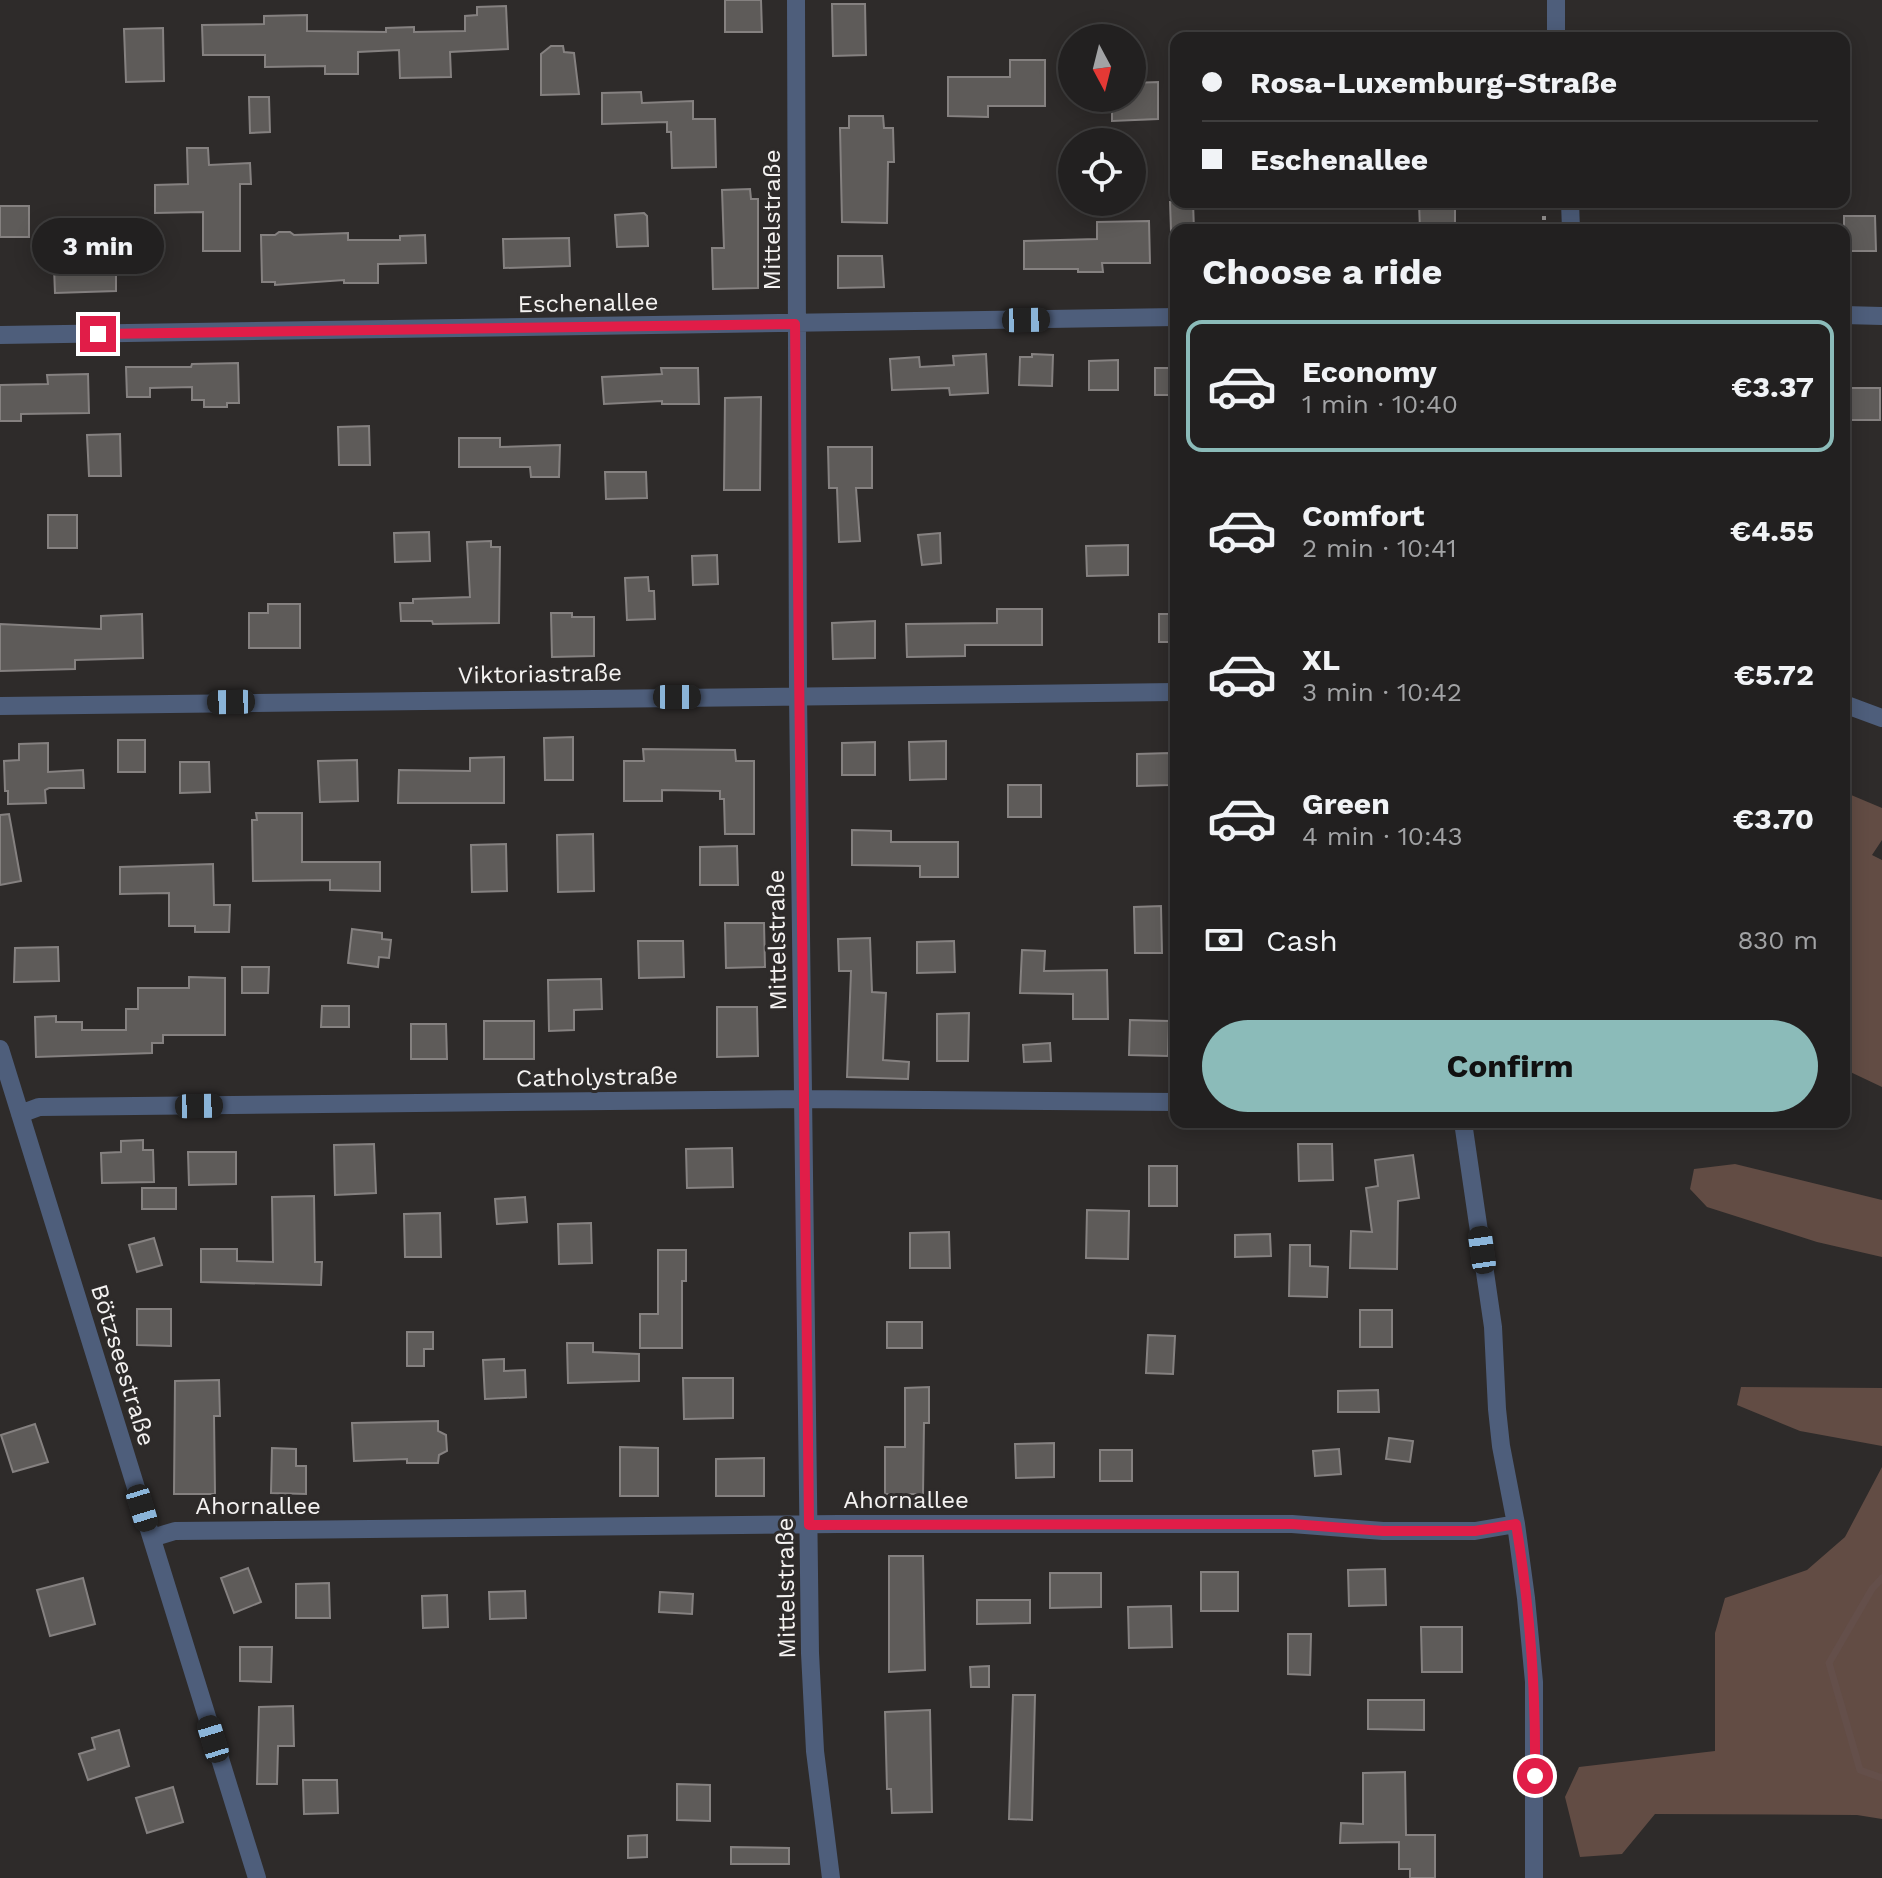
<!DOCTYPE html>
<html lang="en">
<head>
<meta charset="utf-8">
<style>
  body { margin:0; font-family:"Work Sans",sans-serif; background:#2a2829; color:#f1f3f6; height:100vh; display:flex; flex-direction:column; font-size:30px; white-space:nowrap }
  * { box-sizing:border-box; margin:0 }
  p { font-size:26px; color:#a2a3a5 }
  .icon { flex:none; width:44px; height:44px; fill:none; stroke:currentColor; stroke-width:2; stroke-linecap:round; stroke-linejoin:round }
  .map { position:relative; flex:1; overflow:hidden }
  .side { position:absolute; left:1170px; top:224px; width:680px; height:904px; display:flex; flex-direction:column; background:#222020; border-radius:16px; box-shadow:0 4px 20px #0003,0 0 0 2px #3f3e3e }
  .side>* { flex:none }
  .banner { position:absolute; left:1170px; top:32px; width:680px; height:176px; border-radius:16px; box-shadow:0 4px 20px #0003,0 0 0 2px #3f3e3e; display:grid; align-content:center; height:176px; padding:0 32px; background:#222020 }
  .needle { width:52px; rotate:173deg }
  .buttons { position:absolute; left:1058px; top:24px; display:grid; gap:16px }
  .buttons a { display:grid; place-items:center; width:88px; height:88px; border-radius:50%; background:#222020; box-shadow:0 4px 20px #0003,0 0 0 2px #3f3e3e; font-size:40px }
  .end { position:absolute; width:36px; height:36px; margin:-18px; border:10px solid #e11d48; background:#fff; box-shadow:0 0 0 4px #fff }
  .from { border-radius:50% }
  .bubble { position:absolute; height:56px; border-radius:28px; background:#222020; box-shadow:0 4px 20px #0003,0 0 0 2px #3f3e3e; font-size:26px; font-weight:700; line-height:56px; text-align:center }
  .car { position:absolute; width:24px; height:48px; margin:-24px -12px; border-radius:10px; box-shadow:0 0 6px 2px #0007; background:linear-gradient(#222 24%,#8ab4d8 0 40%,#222 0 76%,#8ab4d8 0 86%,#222 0) }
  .banner b { display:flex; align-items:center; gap:28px; height:76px; font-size:30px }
  .banner b+b { border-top:2px solid #3f3e3e }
  .banner i { width:20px; height:20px; background:#f1f3f6 }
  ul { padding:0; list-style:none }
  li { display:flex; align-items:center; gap:24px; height:132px; margin:0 16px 12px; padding:0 16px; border:4px solid transparent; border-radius:16px }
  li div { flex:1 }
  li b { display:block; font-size:30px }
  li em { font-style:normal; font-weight:700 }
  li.on { border-color:#8bbbb9 }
  li>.icon { width:72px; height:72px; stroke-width:1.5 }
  h2 { padding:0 32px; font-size:36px; line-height:96px }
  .pay { display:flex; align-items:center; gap:20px; height:88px; padding:0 32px; font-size:30px }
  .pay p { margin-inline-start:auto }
  .button { display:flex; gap:16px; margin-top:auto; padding:16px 32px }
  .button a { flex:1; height:92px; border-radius:48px; background:#8bbbb9; color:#111; font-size:32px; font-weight:700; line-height:92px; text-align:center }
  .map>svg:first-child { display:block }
  .green { fill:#624c44 }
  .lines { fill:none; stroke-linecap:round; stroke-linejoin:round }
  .stream { stroke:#644f4a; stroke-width:7 }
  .building { fill:#5e5b59; stroke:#858180; stroke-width:2 }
  .path { stroke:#979493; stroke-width:4; stroke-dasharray:4 6; stroke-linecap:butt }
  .street { stroke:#4e5e7b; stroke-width:18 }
  .route { stroke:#e11d48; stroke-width:10 }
  .labels { text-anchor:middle; stroke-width:6; stroke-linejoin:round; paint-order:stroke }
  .street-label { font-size:24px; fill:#f4f2f1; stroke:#2e2b2a }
</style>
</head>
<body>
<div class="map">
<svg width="1882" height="1878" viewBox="0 0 1882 1878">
  <rect width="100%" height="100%" fill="#2e2b2a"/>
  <path class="green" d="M 1844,792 L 1882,808 L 1882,840 L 1872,855 L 1882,860 L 1882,1087 L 1844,1069 Z
    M 1735,1164 L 1882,1200 L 1882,1257 L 1817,1242 L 1707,1207 L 1690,1189 L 1694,1169 Z
    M 1741,1387 L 1882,1388 L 1882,1446 L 1800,1431 L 1737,1405 Z
    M 1882,1467 L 1882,1819 L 1857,1815 L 1655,1814 L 1622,1854 L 1580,1857 L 1565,1797 L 1579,1767 L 1715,1751 L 1715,1633 L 1725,1598 L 1807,1570 L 1845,1537 Z"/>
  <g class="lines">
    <path class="stream" d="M 1882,1578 L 1872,1589 L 1829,1663 L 1860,1770 L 1882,1778"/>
  </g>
  <path class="building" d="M 725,0 L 761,0 L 762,32 L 725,32 Z
    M 832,4 L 865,4 L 866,55 L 833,56 Z
    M 506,6 L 508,49 L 450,52 L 451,77 L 400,78 L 399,50 L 358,52 L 358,74 L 325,74 L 325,66 L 265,67 L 265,55 L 203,55 L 202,25 L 264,24 L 264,16 L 307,15 L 307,31 L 386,32 L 386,28 L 414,27 L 414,32 L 465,31 L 465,16 L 477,15 L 477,7 Z
    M 163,28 L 164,81 L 126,82 L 124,29 Z
    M 551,46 L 563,46 L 564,52 L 574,53 L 579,94 L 541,95 L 541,54 Z
    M 1010,60 L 1045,60 L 1045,106 L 988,106 L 988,117 L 948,116 L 948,77 L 1010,77 Z
    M 1158,82 L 1158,119 L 1112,121 L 1112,98 L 1132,98 L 1132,83 Z
    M 641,92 L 642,103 L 693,101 L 693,119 L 715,119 L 716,167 L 672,168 L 671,132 L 667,132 L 667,122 L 602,124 L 602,93 Z
    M 249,97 L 269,97 L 270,132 L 250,133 Z
    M 849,116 L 883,116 L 884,128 L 893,128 L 894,162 L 888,162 L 887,223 L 842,222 L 840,128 L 849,128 Z
    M 187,148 L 208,148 L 209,165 L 250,163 L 251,184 L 240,184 L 240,251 L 203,251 L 203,212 L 155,213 L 155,185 L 188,184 Z
    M 750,189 L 751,199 L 758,199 L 758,288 L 713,289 L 712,248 L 724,248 L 722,190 Z
    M 1170,202 L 1193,202 L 1194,230 L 1171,231 Z
    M 1455,202 L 1455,230 L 1420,230 L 1419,203 Z
    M 0,206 L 29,206 L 29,237 L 0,237 Z
    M 644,213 L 647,216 L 648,246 L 617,247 L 615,215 Z
    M 1844,216 L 1875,216 L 1876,251 L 1844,251 Z
    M 1149,221 L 1150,263 L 1102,263 L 1103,272 L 1078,272 L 1078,269 L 1024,269 L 1024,241 L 1097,239 L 1097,222 Z
    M 279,232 L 290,232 L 294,235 L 348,233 L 348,240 L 400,240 L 400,236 L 425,235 L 426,263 L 378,264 L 378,283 L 344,283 L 344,280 L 275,285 L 275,282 L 262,282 L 261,235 L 275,235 Z
    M 569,238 L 570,266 L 504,268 L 503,239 Z
    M 92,241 L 93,266 L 116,266 L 116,291 L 55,293 L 53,242 Z
    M 838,256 L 882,256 L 884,287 L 838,288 Z
    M 986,354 L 988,393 L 950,395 L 949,388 L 892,390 L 890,359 L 919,357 L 920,367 L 954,365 L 953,356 Z
    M 1032,354 L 1053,355 L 1052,386 L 1019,385 L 1020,357 L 1032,357 Z
    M 1118,360 L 1118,390 L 1089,390 L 1089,361 Z
    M 238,363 L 239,403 L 227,403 L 227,407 L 204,407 L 204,400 L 192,400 L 192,387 L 150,388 L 150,397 L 127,397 L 126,367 L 191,367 L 192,364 Z
    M 661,368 L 698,368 L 699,404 L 662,404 L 662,401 L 604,404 L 602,377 L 662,374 Z
    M 1155,368 L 1176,368 L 1176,395 L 1155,395 Z
    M 88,374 L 89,413 L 21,414 L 21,421 L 0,421 L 0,385 L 48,384 L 47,375 Z
    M 1850,388 L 1880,388 L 1880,420 L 1849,420 Z
    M 761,397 L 760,490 L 724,490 L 725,398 Z
    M 369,426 L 370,465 L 339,465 L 338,427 Z
    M 120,434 L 121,476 L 89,476 L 87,435 Z
    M 459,438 L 500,438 L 500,447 L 560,445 L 559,477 L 531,477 L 530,467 L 459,467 Z
    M 828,447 L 872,447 L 872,488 L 856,488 L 860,541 L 839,542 L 837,488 L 829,488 Z
    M 605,472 L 646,472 L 647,498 L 606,499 Z
    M 48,515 L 77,515 L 77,548 L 48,548 Z
    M 429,532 L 430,561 L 395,562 L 394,533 Z
    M 940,533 L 941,563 L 922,565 L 918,535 Z
    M 491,541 L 491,547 L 500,547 L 499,623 L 433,624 L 432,621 L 401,621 L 400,603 L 413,603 L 413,599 L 470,597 L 467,542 Z
    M 1128,545 L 1128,575 L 1087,576 L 1086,546 Z
    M 717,555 L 718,584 L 693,585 L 692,556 Z
    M 648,577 L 649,591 L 654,591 L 655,619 L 627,620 L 625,578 Z
    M 268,604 L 300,604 L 300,648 L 249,648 L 249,613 L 268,613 Z
    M 997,609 L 1042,609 L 1042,645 L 965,645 L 965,656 L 907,657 L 906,624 L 997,623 Z
    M 551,613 L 572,613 L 572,617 L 594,617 L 594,656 L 552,657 Z
    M 142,614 L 143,658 L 75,660 L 75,669 L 0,671 L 0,624 L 101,629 L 101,616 Z
    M 1159,614 L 1176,614 L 1176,642 L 1159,642 Z
    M 875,621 L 875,658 L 833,659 L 832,623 Z
    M 573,737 L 573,780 L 545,780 L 544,738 Z
    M 118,740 L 145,740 L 145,772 L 118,772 Z
    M 946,741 L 946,779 L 910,780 L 909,742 Z
    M 875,742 L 875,775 L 842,775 L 842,743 Z
    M 48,743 L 48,772 L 83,770 L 84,788 L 49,788 L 45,790 L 46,803 L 8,804 L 8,791 L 5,791 L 4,761 L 19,760 L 19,744 Z
    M 643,749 L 735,750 L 736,761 L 754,761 L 754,834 L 725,834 L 724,799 L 720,799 L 720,791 L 662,790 L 662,801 L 624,801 L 624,761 L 644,761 Z
    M 1169,753 L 1169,785 L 1137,786 L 1137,754 Z
    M 504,757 L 504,803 L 398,803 L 399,770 L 470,771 L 470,758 Z
    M 357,760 L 358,801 L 320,802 L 318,761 Z
    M 180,762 L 209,762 L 210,792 L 180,793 Z
    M 1008,785 L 1041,785 L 1041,817 L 1008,817 Z
    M 256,813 L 302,813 L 302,862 L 380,862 L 380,891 L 330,890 L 330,880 L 253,881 L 252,820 L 257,820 Z
    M 9,814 L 21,881 L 0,885 L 0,815 Z
    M 852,830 L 891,831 L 891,842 L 958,842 L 958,877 L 920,877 L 920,866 L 852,865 Z
    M 593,834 L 594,891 L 558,892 L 557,835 Z
    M 506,844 L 507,891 L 472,892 L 471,845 Z
    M 737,846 L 738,885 L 700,885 L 700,847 Z
    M 213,864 L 214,905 L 230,905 L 229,932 L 195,932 L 195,926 L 169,926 L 169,893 L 120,894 L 120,867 Z
    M 1161,906 L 1162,953 L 1135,953 L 1134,907 Z
    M 725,923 L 764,923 L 765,967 L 726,968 Z
    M 352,929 L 382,933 L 382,939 L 391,940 L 389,958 L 379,957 L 378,967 L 348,963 Z
    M 870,938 L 872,992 L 886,993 L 883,1060 L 909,1062 L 908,1079 L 847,1077 L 851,971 L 839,971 L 838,939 Z
    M 638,941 L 683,941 L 684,977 L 639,978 Z
    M 954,941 L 955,972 L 917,973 L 917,942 Z
    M 58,947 L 59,981 L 14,982 L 15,948 Z
    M 1022,950 L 1045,951 L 1044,971 L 1107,970 L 1108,1019 L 1073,1019 L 1073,994 L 1020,993 Z
    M 242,967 L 269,967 L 268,993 L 242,993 Z
    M 189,977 L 225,978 L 225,1035 L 163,1035 L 163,1043 L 152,1043 L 152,1053 L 36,1057 L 35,1017 L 56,1016 L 56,1022 L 82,1022 L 82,1030 L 126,1030 L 126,1009 L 138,1009 L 138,988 L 189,988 Z
    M 601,979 L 602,1009 L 574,1010 L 574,1030 L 549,1031 L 548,980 Z
    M 322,1006 L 349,1006 L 349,1027 L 321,1027 Z
    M 717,1007 L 757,1007 L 758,1056 L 717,1057 Z
    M 969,1013 L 968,1061 L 937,1061 L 937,1014 Z
    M 1130,1020 L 1169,1021 L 1168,1056 L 1129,1055 Z
    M 484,1021 L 534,1021 L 534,1059 L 484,1059 Z
    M 411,1024 L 446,1024 L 447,1059 L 411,1059 Z
    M 1050,1043 L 1051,1061 L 1024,1062 L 1023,1045 Z
    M 143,1140 L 143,1150 L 153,1150 L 154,1182 L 102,1183 L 101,1153 L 121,1152 L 121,1141 Z
    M 374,1144 L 376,1193 L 335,1195 L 334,1145 Z
    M 1298,1144 L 1332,1144 L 1333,1180 L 1299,1181 Z
    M 732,1148 L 733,1187 L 687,1188 L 686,1149 Z
    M 188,1152 L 236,1152 L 236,1184 L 189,1185 Z
    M 1413,1155 L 1419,1198 L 1398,1201 L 1397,1269 L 1350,1268 L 1351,1231 L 1372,1232 L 1366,1188 L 1378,1186 L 1375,1160 Z
    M 1149,1166 L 1177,1166 L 1177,1206 L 1149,1206 Z
    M 142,1188 L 176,1188 L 176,1209 L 142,1209 Z
    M 314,1196 L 315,1262 L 322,1262 L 321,1285 L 201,1282 L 201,1249 L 237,1249 L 237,1261 L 273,1262 L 272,1197 Z
    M 525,1197 L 527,1222 L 497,1224 L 495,1199 Z
    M 1087,1210 L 1129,1211 L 1128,1259 L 1086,1258 Z
    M 440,1213 L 441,1257 L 405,1257 L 404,1214 Z
    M 591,1223 L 592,1263 L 559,1264 L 558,1224 Z
    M 949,1232 L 950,1268 L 910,1268 L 910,1233 Z
    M 1270,1234 L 1271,1256 L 1235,1257 L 1235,1235 Z
    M 154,1238 L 162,1265 L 137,1272 L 129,1245 Z
    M 1290,1245 L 1310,1245 L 1310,1266 L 1328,1267 L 1327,1297 L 1289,1296 Z
    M 658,1250 L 686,1250 L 686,1281 L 682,1281 L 682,1348 L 640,1348 L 640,1314 L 658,1314 Z
    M 137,1309 L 171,1309 L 171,1346 L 137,1345 Z
    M 1360,1310 L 1392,1310 L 1392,1347 L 1360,1347 Z
    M 887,1322 L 922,1322 L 922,1348 L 887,1348 Z
    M 407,1332 L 433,1332 L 433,1349 L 424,1349 L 424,1366 L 407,1366 Z
    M 1148,1335 L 1175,1336 L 1173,1374 L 1146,1373 Z
    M 567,1343 L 593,1343 L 593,1352 L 639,1354 L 639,1381 L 568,1383 Z
    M 504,1359 L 504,1371 L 525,1370 L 526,1397 L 485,1399 L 483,1360 Z
    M 683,1378 L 733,1378 L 733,1418 L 684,1419 Z
    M 219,1380 L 220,1416 L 214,1416 L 215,1494 L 174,1494 L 175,1381 Z
    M 929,1387 L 929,1423 L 924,1423 L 923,1494 L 885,1494 L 885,1447 L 905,1447 L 905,1388 Z
    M 1378,1390 L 1379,1412 L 1338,1412 L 1338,1391 Z
    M 438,1421 L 438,1431 L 446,1435 L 447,1451 L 439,1455 L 438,1463 L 407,1463 L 407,1459 L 354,1461 L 352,1423 Z
    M 35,1424 L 48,1462 L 13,1472 L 1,1435 Z
    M 1389,1438 L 1413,1441 L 1410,1462 L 1386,1459 Z
    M 1054,1443 L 1054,1477 L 1016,1478 L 1015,1444 Z
    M 620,1447 L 658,1448 L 658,1496 L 620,1496 Z
    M 272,1448 L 296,1449 L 296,1466 L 306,1466 L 306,1494 L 271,1493 Z
    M 1339,1449 L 1341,1474 L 1315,1476 L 1313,1451 Z
    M 1100,1450 L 1132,1450 L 1132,1481 L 1100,1481 Z
    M 764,1458 L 764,1496 L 716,1496 L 716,1459 Z
    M 889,1556 L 923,1556 L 925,1670 L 889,1672 Z
    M 248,1568 L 261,1602 L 234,1613 L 221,1578 Z
    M 1385,1569 L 1386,1605 L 1349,1606 L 1348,1570 Z
    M 1201,1572 L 1238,1572 L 1238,1611 L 1201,1611 Z
    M 1050,1573 L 1101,1573 L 1101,1607 L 1050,1608 Z
    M 83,1578 L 95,1624 L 50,1636 L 37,1590 Z
    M 329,1583 L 330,1618 L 296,1618 L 296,1584 Z
    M 525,1591 L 526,1618 L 490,1619 L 489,1592 Z
    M 660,1592 L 693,1594 L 692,1614 L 659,1612 Z
    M 447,1595 L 448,1627 L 423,1628 L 422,1596 Z
    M 977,1600 L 1030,1600 L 1030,1623 L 977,1624 Z
    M 1171,1606 L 1172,1647 L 1129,1648 L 1128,1607 Z
    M 1421,1627 L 1462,1627 L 1462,1672 L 1422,1672 Z
    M 1288,1634 L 1311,1634 L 1310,1675 L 1288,1674 Z
    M 240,1647 L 272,1647 L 271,1682 L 240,1681 Z
    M 989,1666 L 989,1687 L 971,1687 L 970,1667 Z
    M 1013,1695 L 1035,1695 L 1032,1820 L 1009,1819 Z
    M 1368,1700 L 1424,1700 L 1424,1730 L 1368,1729 Z
    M 293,1706 L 294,1746 L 278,1746 L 277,1784 L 257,1784 L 259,1707 Z
    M 930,1710 L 932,1812 L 892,1813 L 891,1789 L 887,1789 L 885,1712 Z
    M 119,1730 L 129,1766 L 88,1780 L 79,1754 L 95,1749 L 92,1738 Z
    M 1405,1772 L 1406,1835 L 1435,1835 L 1435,1878 L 1410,1878 L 1410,1869 L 1399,1869 L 1399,1842 L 1340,1843 L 1341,1823 L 1363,1824 L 1363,1773 Z
    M 303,1780 L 337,1780 L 338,1813 L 304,1814 Z
    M 677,1784 L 710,1785 L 710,1821 L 677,1820 Z
    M 173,1787 L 183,1822 L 147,1833 L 136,1798 Z
    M 647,1835 L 647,1857 L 628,1858 L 628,1836 Z
    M 731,1847 L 789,1848 L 789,1864 L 731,1864 Z"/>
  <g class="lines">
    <path class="path" d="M 1544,230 L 1544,202"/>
    <path class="street" d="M 796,0 L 798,695 L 810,1653 L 815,1751 L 831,1878
      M 1556,0 L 1556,38
      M 1570,202 L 1571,230
      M 1844,315 L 1882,316
      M 0,335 L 1176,317
      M 1844,704 L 1882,718
      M 0,706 L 1176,692
      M 0,1049 L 257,1878
      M 20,1114 L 39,1107 L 803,1099 L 1176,1102
      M 1463,1122 L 1493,1327 L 1497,1409 L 1501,1446 L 1516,1524 L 1526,1598 L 1534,1682 L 1534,1878
      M 152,1538 L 175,1531 L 839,1524 L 1292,1524 L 1383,1531 L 1475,1531 L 1516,1524"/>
  </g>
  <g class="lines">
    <path class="route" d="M 98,334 L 795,324 L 809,1525 L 1292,1524 L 1383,1531 L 1475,1531 L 1516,1524 C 1530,1607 1536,1692 1535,1776"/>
  </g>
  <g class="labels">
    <g class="street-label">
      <text transform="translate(772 220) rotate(-90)" y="8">Mittelstraße</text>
      <text transform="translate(588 303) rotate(-1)" y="8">Eschenallee</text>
      <text transform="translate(540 674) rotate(-1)" y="8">Viktoriastraße</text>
      <text transform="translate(777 940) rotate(-91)" y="8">Mittelstraße</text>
      <text transform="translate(597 1077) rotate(-1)" y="8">Catholystraße</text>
      <text transform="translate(123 1365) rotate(73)" y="8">Bötzseestraße</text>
      <text x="906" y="1508">Ahornallee</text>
      <text x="258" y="1514">Ahornallee</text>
      <text transform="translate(786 1588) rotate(-91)" y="8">Mittelstraße</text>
    </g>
  </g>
</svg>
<div class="buttons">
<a><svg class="needle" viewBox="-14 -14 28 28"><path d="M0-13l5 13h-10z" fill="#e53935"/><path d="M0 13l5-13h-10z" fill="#a2a3a5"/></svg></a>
<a><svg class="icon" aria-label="locate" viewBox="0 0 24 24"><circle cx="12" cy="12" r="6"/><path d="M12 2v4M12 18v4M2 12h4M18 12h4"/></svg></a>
</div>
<i class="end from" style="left:1535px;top:1776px"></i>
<i class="end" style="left:98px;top:334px"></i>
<div class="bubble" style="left:32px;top:218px;width:132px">3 min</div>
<i class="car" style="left:1026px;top:320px;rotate:89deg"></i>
<i class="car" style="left:677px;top:697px;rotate:90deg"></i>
<i class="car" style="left:231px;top:702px;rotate:269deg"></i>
<i class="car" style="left:199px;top:1106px;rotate:89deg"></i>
<i class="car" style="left:1482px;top:1250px;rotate:352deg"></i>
<i class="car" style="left:142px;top:1508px;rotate:163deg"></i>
<i class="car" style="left:213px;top:1739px;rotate:343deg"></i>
<div class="banner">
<b><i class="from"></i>Rosa-Luxemburg-Straße</b>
<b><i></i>Eschenallee</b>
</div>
<section class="side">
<h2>Choose a ride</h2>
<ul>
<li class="on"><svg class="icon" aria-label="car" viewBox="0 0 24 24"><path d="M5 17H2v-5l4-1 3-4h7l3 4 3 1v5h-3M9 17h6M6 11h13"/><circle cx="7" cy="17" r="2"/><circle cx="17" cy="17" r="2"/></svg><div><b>Economy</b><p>1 min · 10:40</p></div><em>€3.37</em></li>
<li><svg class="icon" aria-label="car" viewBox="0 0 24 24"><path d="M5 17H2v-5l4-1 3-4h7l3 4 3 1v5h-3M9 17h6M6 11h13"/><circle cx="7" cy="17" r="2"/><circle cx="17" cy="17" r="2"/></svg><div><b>Comfort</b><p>2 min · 10:41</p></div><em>€4.55</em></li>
<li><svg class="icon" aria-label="car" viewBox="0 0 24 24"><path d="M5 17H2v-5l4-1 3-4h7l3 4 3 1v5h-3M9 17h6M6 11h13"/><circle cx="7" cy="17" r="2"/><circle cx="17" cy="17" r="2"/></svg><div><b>XL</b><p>3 min · 10:42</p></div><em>€5.72</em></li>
<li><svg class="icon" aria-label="car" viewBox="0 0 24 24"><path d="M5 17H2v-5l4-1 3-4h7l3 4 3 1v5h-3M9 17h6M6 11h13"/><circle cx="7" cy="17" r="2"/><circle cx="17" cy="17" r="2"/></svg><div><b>Green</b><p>4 min · 10:43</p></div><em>€3.70</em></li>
</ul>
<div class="pay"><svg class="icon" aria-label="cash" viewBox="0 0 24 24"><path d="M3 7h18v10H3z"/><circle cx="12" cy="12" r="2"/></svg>Cash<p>830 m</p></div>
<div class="button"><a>Confirm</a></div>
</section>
</div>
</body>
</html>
